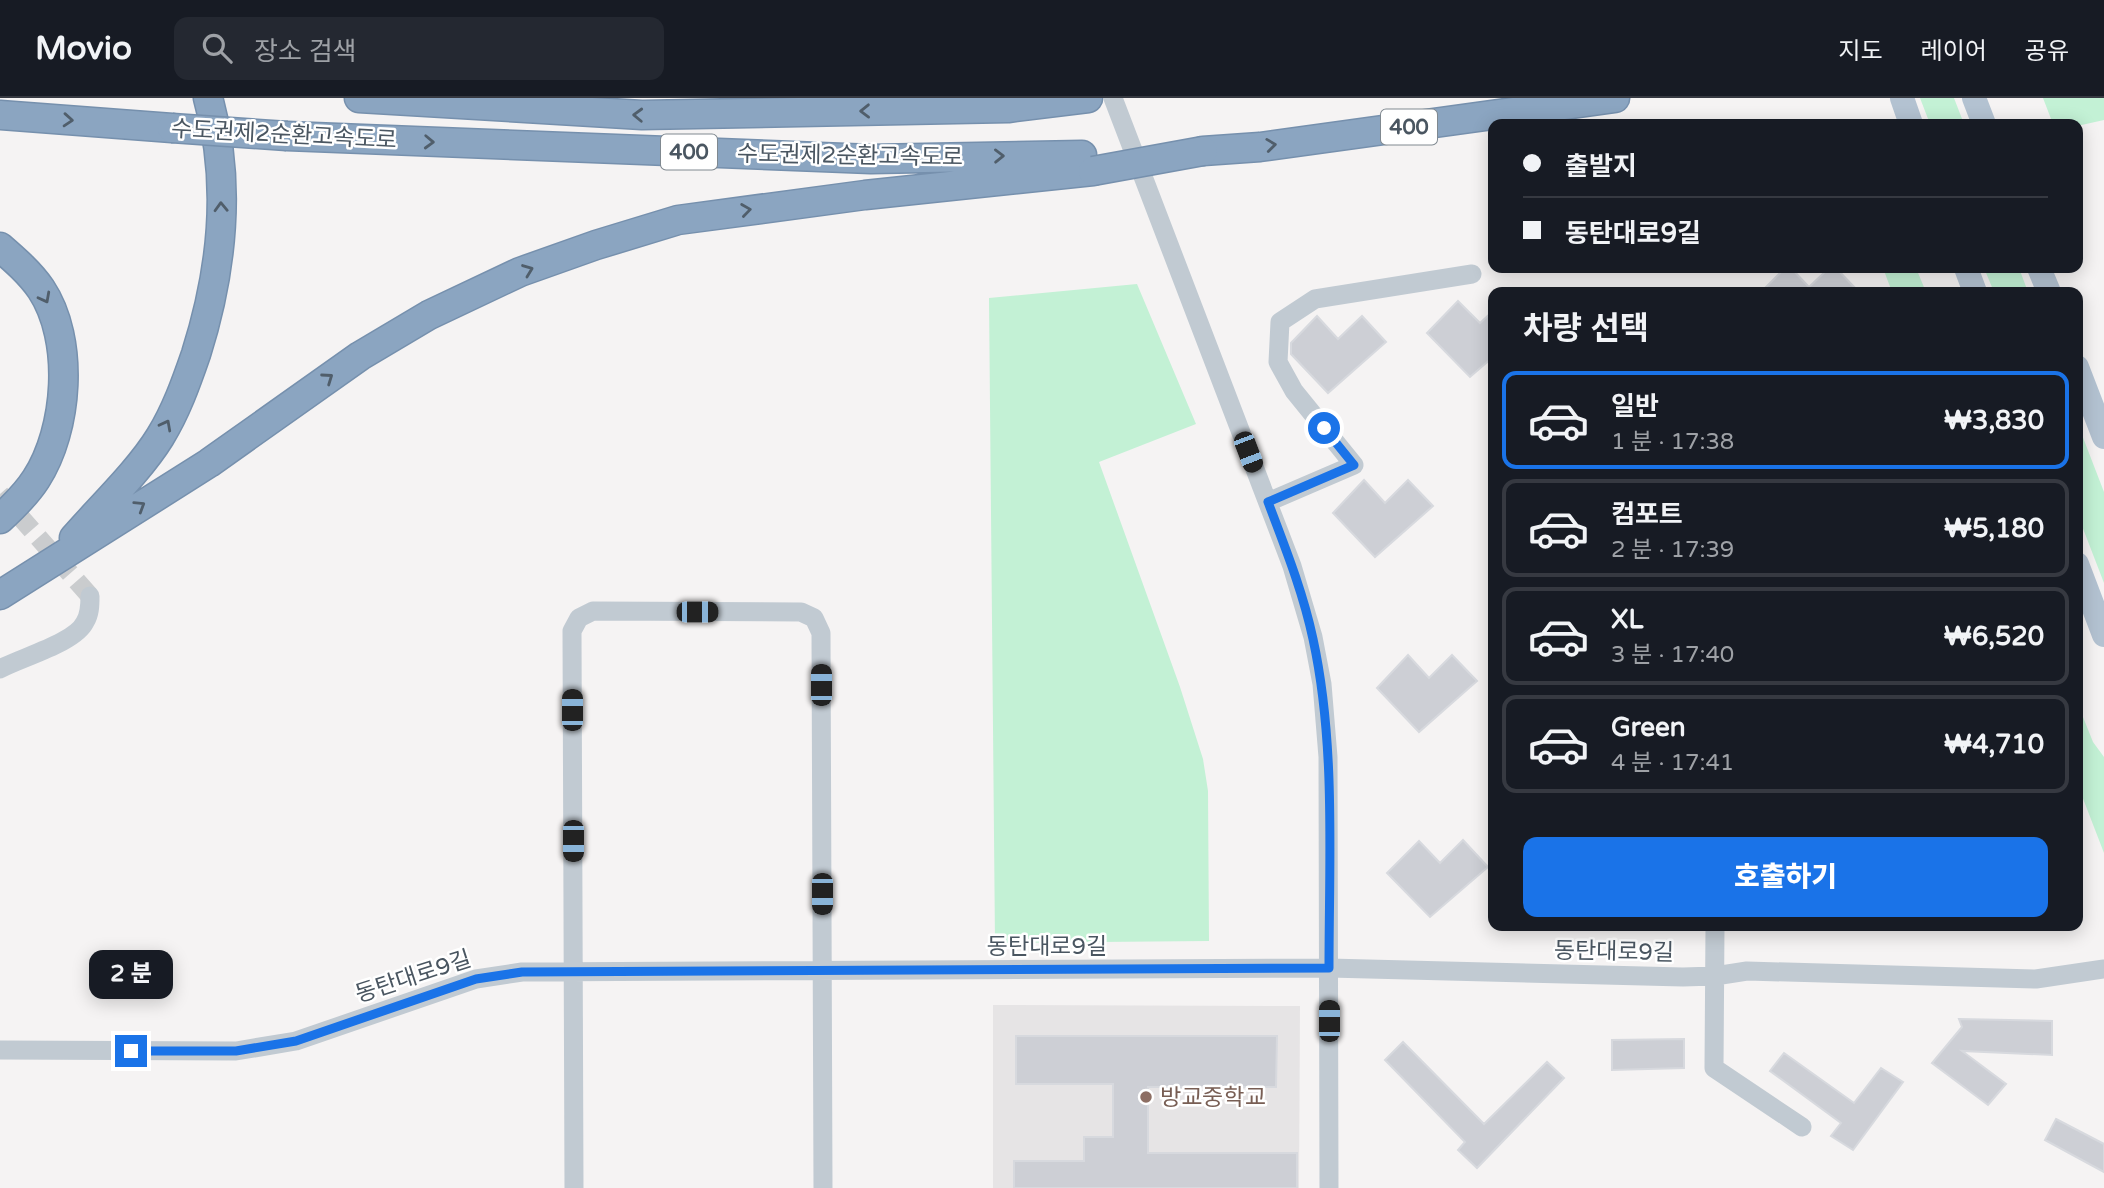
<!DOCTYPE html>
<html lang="ko">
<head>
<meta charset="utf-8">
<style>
  body { margin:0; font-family:"Varela Round","Noto Sans KR",sans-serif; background:#242831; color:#f1f3f6; height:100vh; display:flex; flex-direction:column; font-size:26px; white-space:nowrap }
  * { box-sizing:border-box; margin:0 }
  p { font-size:23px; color:#9ea1a6 }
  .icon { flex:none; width:38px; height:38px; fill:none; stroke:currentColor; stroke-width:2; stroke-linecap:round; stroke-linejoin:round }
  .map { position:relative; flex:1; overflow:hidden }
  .side { position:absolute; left:1488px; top:189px; width:595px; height:644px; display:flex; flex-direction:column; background:#171b24; border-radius:14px; box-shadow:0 4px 18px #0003 }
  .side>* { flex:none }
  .top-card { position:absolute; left:1488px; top:21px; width:595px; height:154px; border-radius:14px; box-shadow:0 4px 18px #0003; display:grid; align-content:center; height:154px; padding:0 35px; background:#171b24 }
  .end { position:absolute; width:32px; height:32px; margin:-16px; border:9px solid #1a73e8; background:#fff; box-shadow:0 0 0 4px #fff }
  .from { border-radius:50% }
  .bubble { position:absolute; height:49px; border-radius:14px; background:#171b24; box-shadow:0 4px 18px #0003; font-size:23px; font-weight:800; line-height:49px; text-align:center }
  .car { position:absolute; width:21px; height:42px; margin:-21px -10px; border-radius:9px; box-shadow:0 0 5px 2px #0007; background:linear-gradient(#222 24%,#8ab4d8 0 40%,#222 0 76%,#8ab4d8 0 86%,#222 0) }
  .top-card b { display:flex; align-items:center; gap:24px; height:66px; font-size:26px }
  .top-card b+b { border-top:2px solid #363941 }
  .top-card i { width:18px; height:18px; background:#f1f3f6 }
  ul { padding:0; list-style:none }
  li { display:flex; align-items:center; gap:21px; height:98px; margin:0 14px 10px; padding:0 21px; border:4px solid #363941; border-radius:14px }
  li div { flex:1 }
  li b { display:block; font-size:26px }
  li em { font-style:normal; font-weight:800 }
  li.current { border-color:#1a73e8 }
  li>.icon { width:63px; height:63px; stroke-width:1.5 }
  h2 { padding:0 35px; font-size:32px; line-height:84px }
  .primary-button { display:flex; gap:14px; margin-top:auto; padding:14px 35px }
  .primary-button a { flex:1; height:80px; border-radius:14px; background:#1a73e8; color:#fff; font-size:28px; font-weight:800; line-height:80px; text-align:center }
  header { display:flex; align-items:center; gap:42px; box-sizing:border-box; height:98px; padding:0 35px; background:#171b24; border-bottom:2px solid #363941 }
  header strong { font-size:33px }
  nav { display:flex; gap:38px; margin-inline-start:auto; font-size:24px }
  .search { width:490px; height:63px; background:#242831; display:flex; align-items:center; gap:18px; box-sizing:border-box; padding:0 24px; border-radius:14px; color:#9ea1a6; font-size:26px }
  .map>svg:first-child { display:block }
  .education { fill:#e6e4e5 }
  .green { fill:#c3f1d5 }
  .building { fill:#cdcfd5; stroke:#d7d9de; stroke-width:2 }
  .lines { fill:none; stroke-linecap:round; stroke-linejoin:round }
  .minor-tunnel { stroke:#caccce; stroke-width:19; stroke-dasharray:19 10; stroke-linecap:butt }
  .highway-casing { stroke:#7690ad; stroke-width:31 }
  .minor { stroke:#c1cad2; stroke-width:19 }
  .major { stroke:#b3c2d1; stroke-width:24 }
  .highway { stroke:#8ba5c1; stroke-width:28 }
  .highway-bridge-casing { stroke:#7690ad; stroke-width:31; stroke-linecap:butt }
  .highway-bridge { stroke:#8ba5c1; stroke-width:28 }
  .oneway { stroke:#505e6b }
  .route { stroke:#1a73e8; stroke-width:9 }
  .education-dot { fill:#8d6e63; stroke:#fff; stroke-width:2.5 }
  .labels { text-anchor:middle; stroke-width:5; stroke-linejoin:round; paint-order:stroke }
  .shield { fill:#fff; stroke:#808990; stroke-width:2 }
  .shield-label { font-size:21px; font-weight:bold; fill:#4a5661 }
  .street-label { font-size:23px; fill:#4a5661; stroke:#fff }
  .education-label { font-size:23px; fill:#785e54; stroke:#fff; text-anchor:start }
</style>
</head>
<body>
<header>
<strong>Movio</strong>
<div class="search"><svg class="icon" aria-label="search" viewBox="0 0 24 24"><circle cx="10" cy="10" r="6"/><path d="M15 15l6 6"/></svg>장소 검색</div>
<nav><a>지도</a><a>레이어</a><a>공유</a></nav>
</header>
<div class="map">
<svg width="2104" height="1090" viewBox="0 0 2104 1090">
  <rect width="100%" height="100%" fill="#f5f3f3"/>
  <path class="education" d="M 993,907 L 1300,908 L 1299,1090 L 993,1090 Z"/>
  <path class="green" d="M 1920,0 L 1954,0 L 1964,26 L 1930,26 Z
    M 2043,0 L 2104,0 L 2104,22 L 2077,28 L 2077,26 L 2053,26 Z
    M 1883,170 L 1916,170 L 1926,194 L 1892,194 Z
    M 1984,170 L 2019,170 L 2028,194 L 1994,194 Z
    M 1137,186 L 1196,326 L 1099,364 L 1180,589 L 1203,661 L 1208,693 L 1209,843 L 995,845 L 989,200 Z
    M 2077,324 L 2104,394 L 2104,485 L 2077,415 Z
    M 2077,604 L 2093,644 L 2104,659 L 2104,755 L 2077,685 Z"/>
  <path class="building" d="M 1785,170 L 1791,170 L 1809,189 L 1829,170 L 1836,170 L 1859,194 L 1761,194 Z
    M 1458,203 L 1480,225 L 1493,213 L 1493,259 L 1470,279 L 1427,235 Z
    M 1317,218 L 1338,241 L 1362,218 L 1386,244 L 1328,295 L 1291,256 L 1291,245 Z
    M 1364,382 L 1385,405 L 1408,382 L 1433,408 L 1375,459 L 1333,415 Z
    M 1408,557 L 1429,580 L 1452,557 L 1477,583 L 1419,634 L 1377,590 Z
    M 1463,742 L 1488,769 L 1430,819 L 1387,775 L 1419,743 L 1440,765 Z
    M 1959,921 L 2052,923 L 2052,957 L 1962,953 L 2006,986 L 1988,1007 L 1932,965 L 1962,929 Z
    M 1016,938 L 1277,938 L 1276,989 L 1148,989 L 1148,1055 L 1297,1055 L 1297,1090 L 1014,1090 L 1014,1063 L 1084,1063 L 1084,1039 L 1113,1039 L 1113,986 L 1016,986 Z
    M 1684,941 L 1684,970 L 1612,972 L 1612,942 Z
    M 1403,944 L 1484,1026 L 1547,964 L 1564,980 L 1477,1070 L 1458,1052 L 1465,1044 L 1385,962 Z
    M 1784,955 L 1854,1005 L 1881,970 L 1903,984 L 1853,1052 L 1831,1038 L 1841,1025 L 1770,973 Z
    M 2056,1021 L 2104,1046 L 2104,1074 L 2045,1042 Z"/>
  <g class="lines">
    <path class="minor-tunnel" d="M 0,396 L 90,498"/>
    <g class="highway-casing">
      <path id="highway" d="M 359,0 L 642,17 L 1008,10 L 1088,0
        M 0,17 L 172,30
        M 287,38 L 871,61 L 1082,57
        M 1203,53 L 1260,49 L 1615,0
        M 0,149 C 15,162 30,175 41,191 C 75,242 68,332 36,381 C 27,395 12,410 0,421
        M 74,440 C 101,409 139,373 160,339 C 176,313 186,285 196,256 C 222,174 232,84 208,0
        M 0,497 L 209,365 L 360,258 L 429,217 L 520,174 L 596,147 L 678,122 L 865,97 L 1093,73"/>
    </g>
    <path class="minor" d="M 1113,0 L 1292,468 L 1313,539 L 1322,586 L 1328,659 L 1329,1090
      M 1268,404 L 1354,367 L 1294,293 L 1278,264 L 1280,224 L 1315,201 L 1472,176
      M 0,571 C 22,559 75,545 85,524 C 90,516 90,507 90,498
      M 1715,828 L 1714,970 L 1802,1029
      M 0,952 L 236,953 L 296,943 L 476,881 L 522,874 L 1329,870 L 1683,879 L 1715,878 L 1747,873 L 2036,881 L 2104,871
      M 574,1090 L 572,533 L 579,520 L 593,513 L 801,514 L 814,520 L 821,535 L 823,1090"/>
    <path class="major" d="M 1902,0 L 1911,26
      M 1974,0 L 1984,26
      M 1966,170 L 1975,194
      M 2039,170 L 2049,194
      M 2077,269 L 2104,339
      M 2077,466 L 2104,537"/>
    <use href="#highway" class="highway"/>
    <g class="highway-bridge-casing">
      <path id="highway-bridge" d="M 172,30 L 287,38
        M 1093,73 L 1203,53"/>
    </g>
    <use href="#highway-bridge" class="highway-bridge"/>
  </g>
  <defs><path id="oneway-chevron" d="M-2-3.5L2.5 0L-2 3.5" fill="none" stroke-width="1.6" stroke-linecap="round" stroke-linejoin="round" transform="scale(1.75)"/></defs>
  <g class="oneway">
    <use href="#oneway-chevron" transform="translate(865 13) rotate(179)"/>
    <use href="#oneway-chevron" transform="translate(638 17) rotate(-178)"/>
    <use href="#oneway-chevron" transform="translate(68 22) rotate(4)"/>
    <use href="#oneway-chevron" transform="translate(429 44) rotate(2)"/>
    <use href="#oneway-chevron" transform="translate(1271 47) rotate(-7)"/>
    <use href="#oneway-chevron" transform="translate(999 58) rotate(-1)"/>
    <use href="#oneway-chevron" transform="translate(221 109) rotate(-92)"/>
    <use href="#oneway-chevron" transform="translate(746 112) rotate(-8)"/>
    <use href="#oneway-chevron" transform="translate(528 172) rotate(-21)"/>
    <use href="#oneway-chevron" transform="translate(45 200) rotate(62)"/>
    <use href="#oneway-chevron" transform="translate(328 280) rotate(-35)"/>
    <use href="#oneway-chevron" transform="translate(166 327) rotate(-62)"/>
    <use href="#oneway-chevron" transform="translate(140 408) rotate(-32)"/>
  </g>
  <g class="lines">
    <path class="route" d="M 131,953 L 236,953 L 296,943 L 476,881 L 522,874 L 1329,870 C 1329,763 1336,646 1313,541 C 1303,494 1285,449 1268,404 L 1354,367 L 1324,330"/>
  </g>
  <circle class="education-dot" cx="1146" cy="999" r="7"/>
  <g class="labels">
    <g class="shield">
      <rect x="1381" y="11.5" width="56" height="35" rx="5"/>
      <rect x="661" y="36.5" width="56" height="35" rx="5"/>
    </g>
    <g class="shield-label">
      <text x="1409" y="36">400</text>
      <text x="689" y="61">400</text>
    </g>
    <g class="street-label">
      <text transform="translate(284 36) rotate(3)" y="8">수도권제2순환고속도로</text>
      <text transform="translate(850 57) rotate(1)" y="8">수도권제2순환고속도로</text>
      <text x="1047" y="856">동탄대로9길</text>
      <text transform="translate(1614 853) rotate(1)" y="8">동탄대로9길</text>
      <text transform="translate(413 878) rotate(-18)" y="8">동탄대로9길</text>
    </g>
    <g class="education-label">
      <text x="1160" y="1007">방교중학교</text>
    </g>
  </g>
</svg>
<i class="end from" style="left:1324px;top:330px"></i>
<i class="end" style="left:131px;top:953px"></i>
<div class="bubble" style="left:89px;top:852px;width:84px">2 분</div>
<i class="car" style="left:1248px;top:354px;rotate:159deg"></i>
<i class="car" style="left:697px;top:514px;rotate:90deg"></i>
<i class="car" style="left:821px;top:587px;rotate:0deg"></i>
<i class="car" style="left:572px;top:612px;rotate:0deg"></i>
<i class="car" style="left:573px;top:743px;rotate:180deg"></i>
<i class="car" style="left:822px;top:796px;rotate:180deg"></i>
<i class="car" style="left:1329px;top:923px;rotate:0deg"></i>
<div class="top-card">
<b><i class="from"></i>출발지</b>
<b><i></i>동탄대로9길</b>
</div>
<section class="side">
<h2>차량 선택</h2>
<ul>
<li class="current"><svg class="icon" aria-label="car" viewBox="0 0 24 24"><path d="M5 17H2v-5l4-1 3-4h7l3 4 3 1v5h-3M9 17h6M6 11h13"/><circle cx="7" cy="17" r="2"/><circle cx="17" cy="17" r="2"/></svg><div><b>일반</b><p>1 분 · 17:38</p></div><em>₩3,830</em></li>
<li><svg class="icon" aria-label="car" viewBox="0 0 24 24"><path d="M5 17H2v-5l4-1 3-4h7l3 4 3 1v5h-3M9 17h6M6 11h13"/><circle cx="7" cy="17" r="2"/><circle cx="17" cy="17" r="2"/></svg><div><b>컴포트</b><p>2 분 · 17:39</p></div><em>₩5,180</em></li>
<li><svg class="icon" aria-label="car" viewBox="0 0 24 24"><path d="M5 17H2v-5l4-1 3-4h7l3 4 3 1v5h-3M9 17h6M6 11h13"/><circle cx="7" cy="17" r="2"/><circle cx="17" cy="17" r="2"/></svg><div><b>XL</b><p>3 분 · 17:40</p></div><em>₩6,520</em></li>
<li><svg class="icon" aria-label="car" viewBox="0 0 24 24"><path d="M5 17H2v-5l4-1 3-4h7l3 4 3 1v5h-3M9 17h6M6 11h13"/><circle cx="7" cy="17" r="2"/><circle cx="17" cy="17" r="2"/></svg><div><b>Green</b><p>4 분 · 17:41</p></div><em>₩4,710</em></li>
</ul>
<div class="primary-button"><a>호출하기</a></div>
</section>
</div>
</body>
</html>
